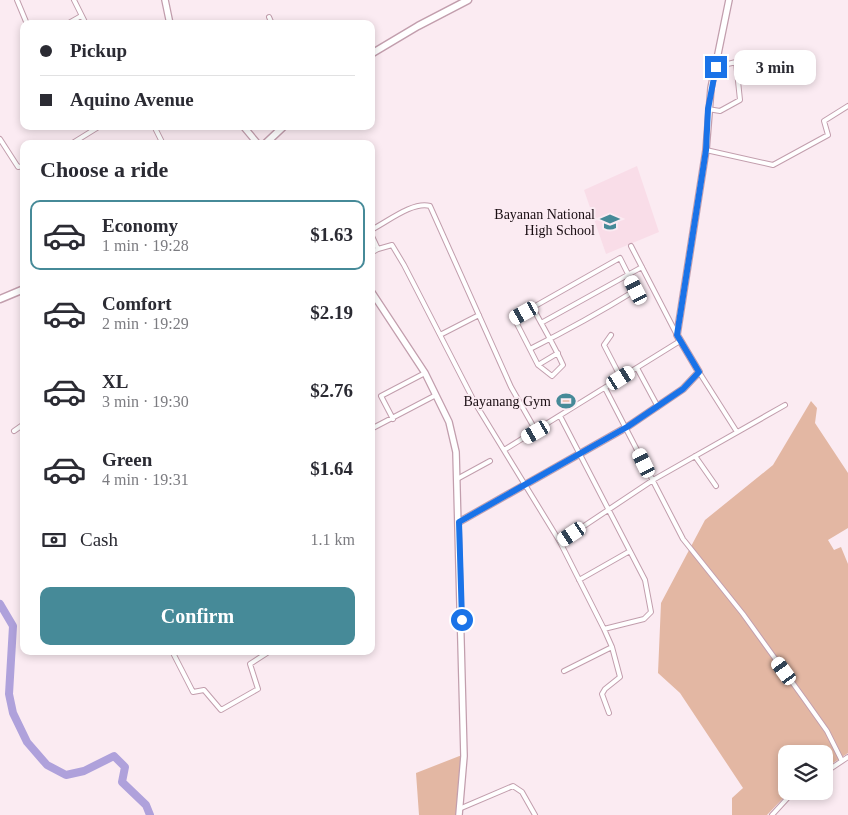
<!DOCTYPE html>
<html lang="en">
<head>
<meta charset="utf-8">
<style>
  body { margin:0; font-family:Georgia,serif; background:#f2f2f3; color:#2b2b33; height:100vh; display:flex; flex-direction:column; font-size:19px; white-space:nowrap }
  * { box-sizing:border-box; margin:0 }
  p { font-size:16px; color:#7c7c81 }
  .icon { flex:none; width:28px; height:28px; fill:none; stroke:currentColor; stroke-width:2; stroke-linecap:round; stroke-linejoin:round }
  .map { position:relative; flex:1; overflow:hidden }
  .drawer { position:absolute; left:20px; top:140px; width:355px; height:515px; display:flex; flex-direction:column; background:#fff; border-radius:10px; box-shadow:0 2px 8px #0003 }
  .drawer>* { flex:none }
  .top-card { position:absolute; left:20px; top:20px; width:355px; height:110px; border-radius:10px; box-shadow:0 2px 8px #0003; display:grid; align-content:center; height:110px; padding:0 20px; background:#fff }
  .fabs { position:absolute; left:778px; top:745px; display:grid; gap:10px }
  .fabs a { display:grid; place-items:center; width:55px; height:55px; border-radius:10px; background:#fff; box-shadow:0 2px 8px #0003; font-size:25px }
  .end { position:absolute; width:22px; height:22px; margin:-11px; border:6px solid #1a73e8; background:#fff; box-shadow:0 0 0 2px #fff }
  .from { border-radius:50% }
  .bubble { position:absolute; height:35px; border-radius:10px; background:#fff; box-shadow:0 2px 8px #0003; font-size:16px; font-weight:600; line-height:35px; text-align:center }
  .car { position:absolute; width:15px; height:30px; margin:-15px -8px; border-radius:6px; box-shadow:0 0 4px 1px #0007; background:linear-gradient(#fff 24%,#345 0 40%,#fff 0 76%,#345 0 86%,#fff 0) }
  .top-card b { display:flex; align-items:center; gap:18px; height:48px; font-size:19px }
  .top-card b+b { border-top:1px solid #e1e1e2 }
  .top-card i { width:12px; height:12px; background:#2b2b33 }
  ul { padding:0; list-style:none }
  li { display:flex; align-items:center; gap:15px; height:70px; margin:0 10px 8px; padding:0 10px; border:2px solid transparent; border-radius:10px }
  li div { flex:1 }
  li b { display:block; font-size:19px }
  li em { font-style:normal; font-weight:600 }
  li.current { border-color:#468a98 }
  li>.icon { width:45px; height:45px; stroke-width:1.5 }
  h2 { padding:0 20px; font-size:22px; line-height:60px }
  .pay { display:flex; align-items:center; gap:12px; height:55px; padding:0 20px; font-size:19px }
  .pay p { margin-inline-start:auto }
  .action { display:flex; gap:10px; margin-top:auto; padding:10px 20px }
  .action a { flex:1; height:58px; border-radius:10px; background:#468a98; color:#fff; font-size:20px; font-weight:600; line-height:58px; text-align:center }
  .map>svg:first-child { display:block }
  .built { fill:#f9dde8 }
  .green { fill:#e3b7a3 }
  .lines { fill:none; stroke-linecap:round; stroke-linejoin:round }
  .river { stroke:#afa1db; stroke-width:8 }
  .street-casing { stroke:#c29ead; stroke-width:6 }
  .secondary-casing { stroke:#c29ead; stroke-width:8 }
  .primary-casing { stroke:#c29ead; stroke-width:9 }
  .street { stroke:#fff; stroke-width:4 }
  .secondary { stroke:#fff; stroke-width:5.5 }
  .primary { stroke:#fff; stroke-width:6 }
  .route { stroke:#1a73e8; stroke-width:6 }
  .labels { text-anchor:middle; stroke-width:4; stroke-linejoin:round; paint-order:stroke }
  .poi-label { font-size:14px; fill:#190d12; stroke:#fbebf2; text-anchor:end }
</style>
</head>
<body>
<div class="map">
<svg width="848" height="815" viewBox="0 0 848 815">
  <rect width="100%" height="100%" fill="#fbebf2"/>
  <path class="built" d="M 637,166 L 659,232 L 606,254 L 584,190 Z"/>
  <path class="green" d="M 570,392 L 576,401 L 562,409 L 557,401 Z
    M 811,401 L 817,408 L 815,423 L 848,473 L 848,528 L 828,540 L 834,550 L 841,547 L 848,564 L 848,753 L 824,769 L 824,754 L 786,754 L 786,791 L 790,791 L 767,815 L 732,815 L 732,798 L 743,788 L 680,693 L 658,673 L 661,603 L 705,520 L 773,465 Z
    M 462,755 L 456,815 L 419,815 L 416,773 Z"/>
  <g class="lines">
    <path class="river" d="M 0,604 L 13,626 L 9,694 L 13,713 L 27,742 L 47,765 L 66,775 L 84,771 L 114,756 L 125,767 L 122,782 L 146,805 L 150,815"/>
    <g class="street-casing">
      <path id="street" d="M 17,0 L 27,24
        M 74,0 L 86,24
        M 269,17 L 272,24
        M 67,24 L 81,16
        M 708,109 L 720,111 L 740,100 L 736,62 L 715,67
        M 154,126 L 163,144
        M 0,139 L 18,167 L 24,166
        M 71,144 L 100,126
        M 706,150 L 773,165 L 828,135 L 824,121 L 848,106
        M 371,230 C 387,222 413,201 430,206 L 511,387 L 536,431
        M 371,234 L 378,249 L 392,245 L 404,265 L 475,403 L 560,542 L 604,629 L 612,647 L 620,677 L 605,689 L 602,694 L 609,713
        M 631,246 L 677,335
        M 371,253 L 378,249
        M 541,323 L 642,267
        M 440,335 L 479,315
        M 611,335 L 604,345 L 621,378
        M 530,349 C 566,331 602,311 636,290 L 620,258 L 514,318 L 538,365 L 552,376 L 563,365 C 554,345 543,327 533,308
        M 538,365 L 558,353
        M 637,368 L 658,407
        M 699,372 L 737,432
        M 605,388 L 683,539 L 743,614 L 805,700 L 827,731 L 842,761
        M 560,416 L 645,580 L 651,612 L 644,619 L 604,629
        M 393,419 L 381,396 L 425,373
        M 371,429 L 436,395
        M 14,431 L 24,424
        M 504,450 L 680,341
        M 695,456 L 716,486
        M 457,479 L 490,461
        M 560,542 L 653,480 L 785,405
        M 579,580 L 630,551
        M 172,651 L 193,692 L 204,690 L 221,710 L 258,689 L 250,664 L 270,651
        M 564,671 L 612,647
        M 824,773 L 848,757
        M 459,809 L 513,786 L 522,792 L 535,815
        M 772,815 L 794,791"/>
    </g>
    <g class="secondary-casing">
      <path id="secondary" d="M 165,0 L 170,24
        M 243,126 L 258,144
        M 371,291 L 425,373 L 449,422 L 456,452 L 464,756 L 459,815
        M 459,522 L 627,427 L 683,389 L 699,372 L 677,335 L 706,150 L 711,88 L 729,0"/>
    </g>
    <g class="primary-casing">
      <path id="primary" d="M 371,54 L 418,26 L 468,0
        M 265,144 L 284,126
        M 0,299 L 24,289"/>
    </g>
    <use href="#street" class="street"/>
    <use href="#secondary" class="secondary"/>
    <use href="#primary" class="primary"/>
  </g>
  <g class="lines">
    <path class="route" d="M 462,620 L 459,522 L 627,427 L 683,389 L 699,372 L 677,335 L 706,150 L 708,109 L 716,67"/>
  </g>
  <defs>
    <g id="school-bare" transform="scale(1.5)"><path d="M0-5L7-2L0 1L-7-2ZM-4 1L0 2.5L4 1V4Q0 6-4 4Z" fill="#468a98" stroke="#fbebf2" stroke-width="2.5" paint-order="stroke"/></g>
    <g id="stadium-bare" transform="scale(1.5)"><path d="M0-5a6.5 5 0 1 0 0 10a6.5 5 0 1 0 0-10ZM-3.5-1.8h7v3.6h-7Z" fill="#468a98" stroke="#fbebf2" stroke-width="2.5" paint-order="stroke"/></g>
  </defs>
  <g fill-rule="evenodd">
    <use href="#school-bare" x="610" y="222"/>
    <use href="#stadium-bare" x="566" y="401"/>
  </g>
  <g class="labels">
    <g class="poi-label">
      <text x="595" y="219">Bayanan National<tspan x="595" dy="16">High School</tspan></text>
      <text x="551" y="406">Bayanang Gym</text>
    </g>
  </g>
</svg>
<div class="fabs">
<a><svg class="icon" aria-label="layers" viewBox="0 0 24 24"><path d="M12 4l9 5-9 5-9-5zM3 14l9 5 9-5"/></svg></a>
</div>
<i class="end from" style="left:462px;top:620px"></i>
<i class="end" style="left:716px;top:67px"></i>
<div class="bubble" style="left:734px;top:50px;width:82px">3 min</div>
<i class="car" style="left:636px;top:290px;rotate:333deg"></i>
<i class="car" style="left:524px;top:313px;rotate:241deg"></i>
<i class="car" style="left:621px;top:378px;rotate:58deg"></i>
<i class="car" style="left:536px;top:432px;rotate:240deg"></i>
<i class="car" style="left:644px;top:463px;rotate:334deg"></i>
<i class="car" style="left:572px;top:534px;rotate:236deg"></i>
<i class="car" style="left:784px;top:671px;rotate:324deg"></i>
<div class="top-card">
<b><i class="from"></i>Pickup</b>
<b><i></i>Aquino Avenue</b>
</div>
<section class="drawer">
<h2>Choose a ride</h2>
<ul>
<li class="current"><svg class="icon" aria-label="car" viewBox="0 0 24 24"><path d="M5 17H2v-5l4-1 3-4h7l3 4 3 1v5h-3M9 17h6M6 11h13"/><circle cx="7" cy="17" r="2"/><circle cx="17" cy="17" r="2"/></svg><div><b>Economy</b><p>1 min · 19:28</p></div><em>$1.63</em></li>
<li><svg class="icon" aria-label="car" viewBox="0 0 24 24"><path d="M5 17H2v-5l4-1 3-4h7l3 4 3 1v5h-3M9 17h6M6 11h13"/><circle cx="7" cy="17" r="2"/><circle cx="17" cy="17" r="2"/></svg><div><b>Comfort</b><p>2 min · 19:29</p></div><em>$2.19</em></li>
<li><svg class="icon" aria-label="car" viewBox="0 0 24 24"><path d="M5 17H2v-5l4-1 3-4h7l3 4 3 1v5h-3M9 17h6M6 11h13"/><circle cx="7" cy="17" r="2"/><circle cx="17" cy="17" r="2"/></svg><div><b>XL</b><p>3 min · 19:30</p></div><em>$2.76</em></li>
<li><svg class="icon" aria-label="car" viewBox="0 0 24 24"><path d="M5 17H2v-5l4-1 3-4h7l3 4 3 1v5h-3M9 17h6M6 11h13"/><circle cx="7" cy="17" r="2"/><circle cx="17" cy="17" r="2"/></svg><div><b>Green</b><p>4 min · 19:31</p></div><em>$1.64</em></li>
</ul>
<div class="pay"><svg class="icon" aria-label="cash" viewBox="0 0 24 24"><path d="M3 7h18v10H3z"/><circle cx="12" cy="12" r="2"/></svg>Cash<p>1.1 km</p></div>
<div class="action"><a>Confirm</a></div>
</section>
</div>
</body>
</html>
